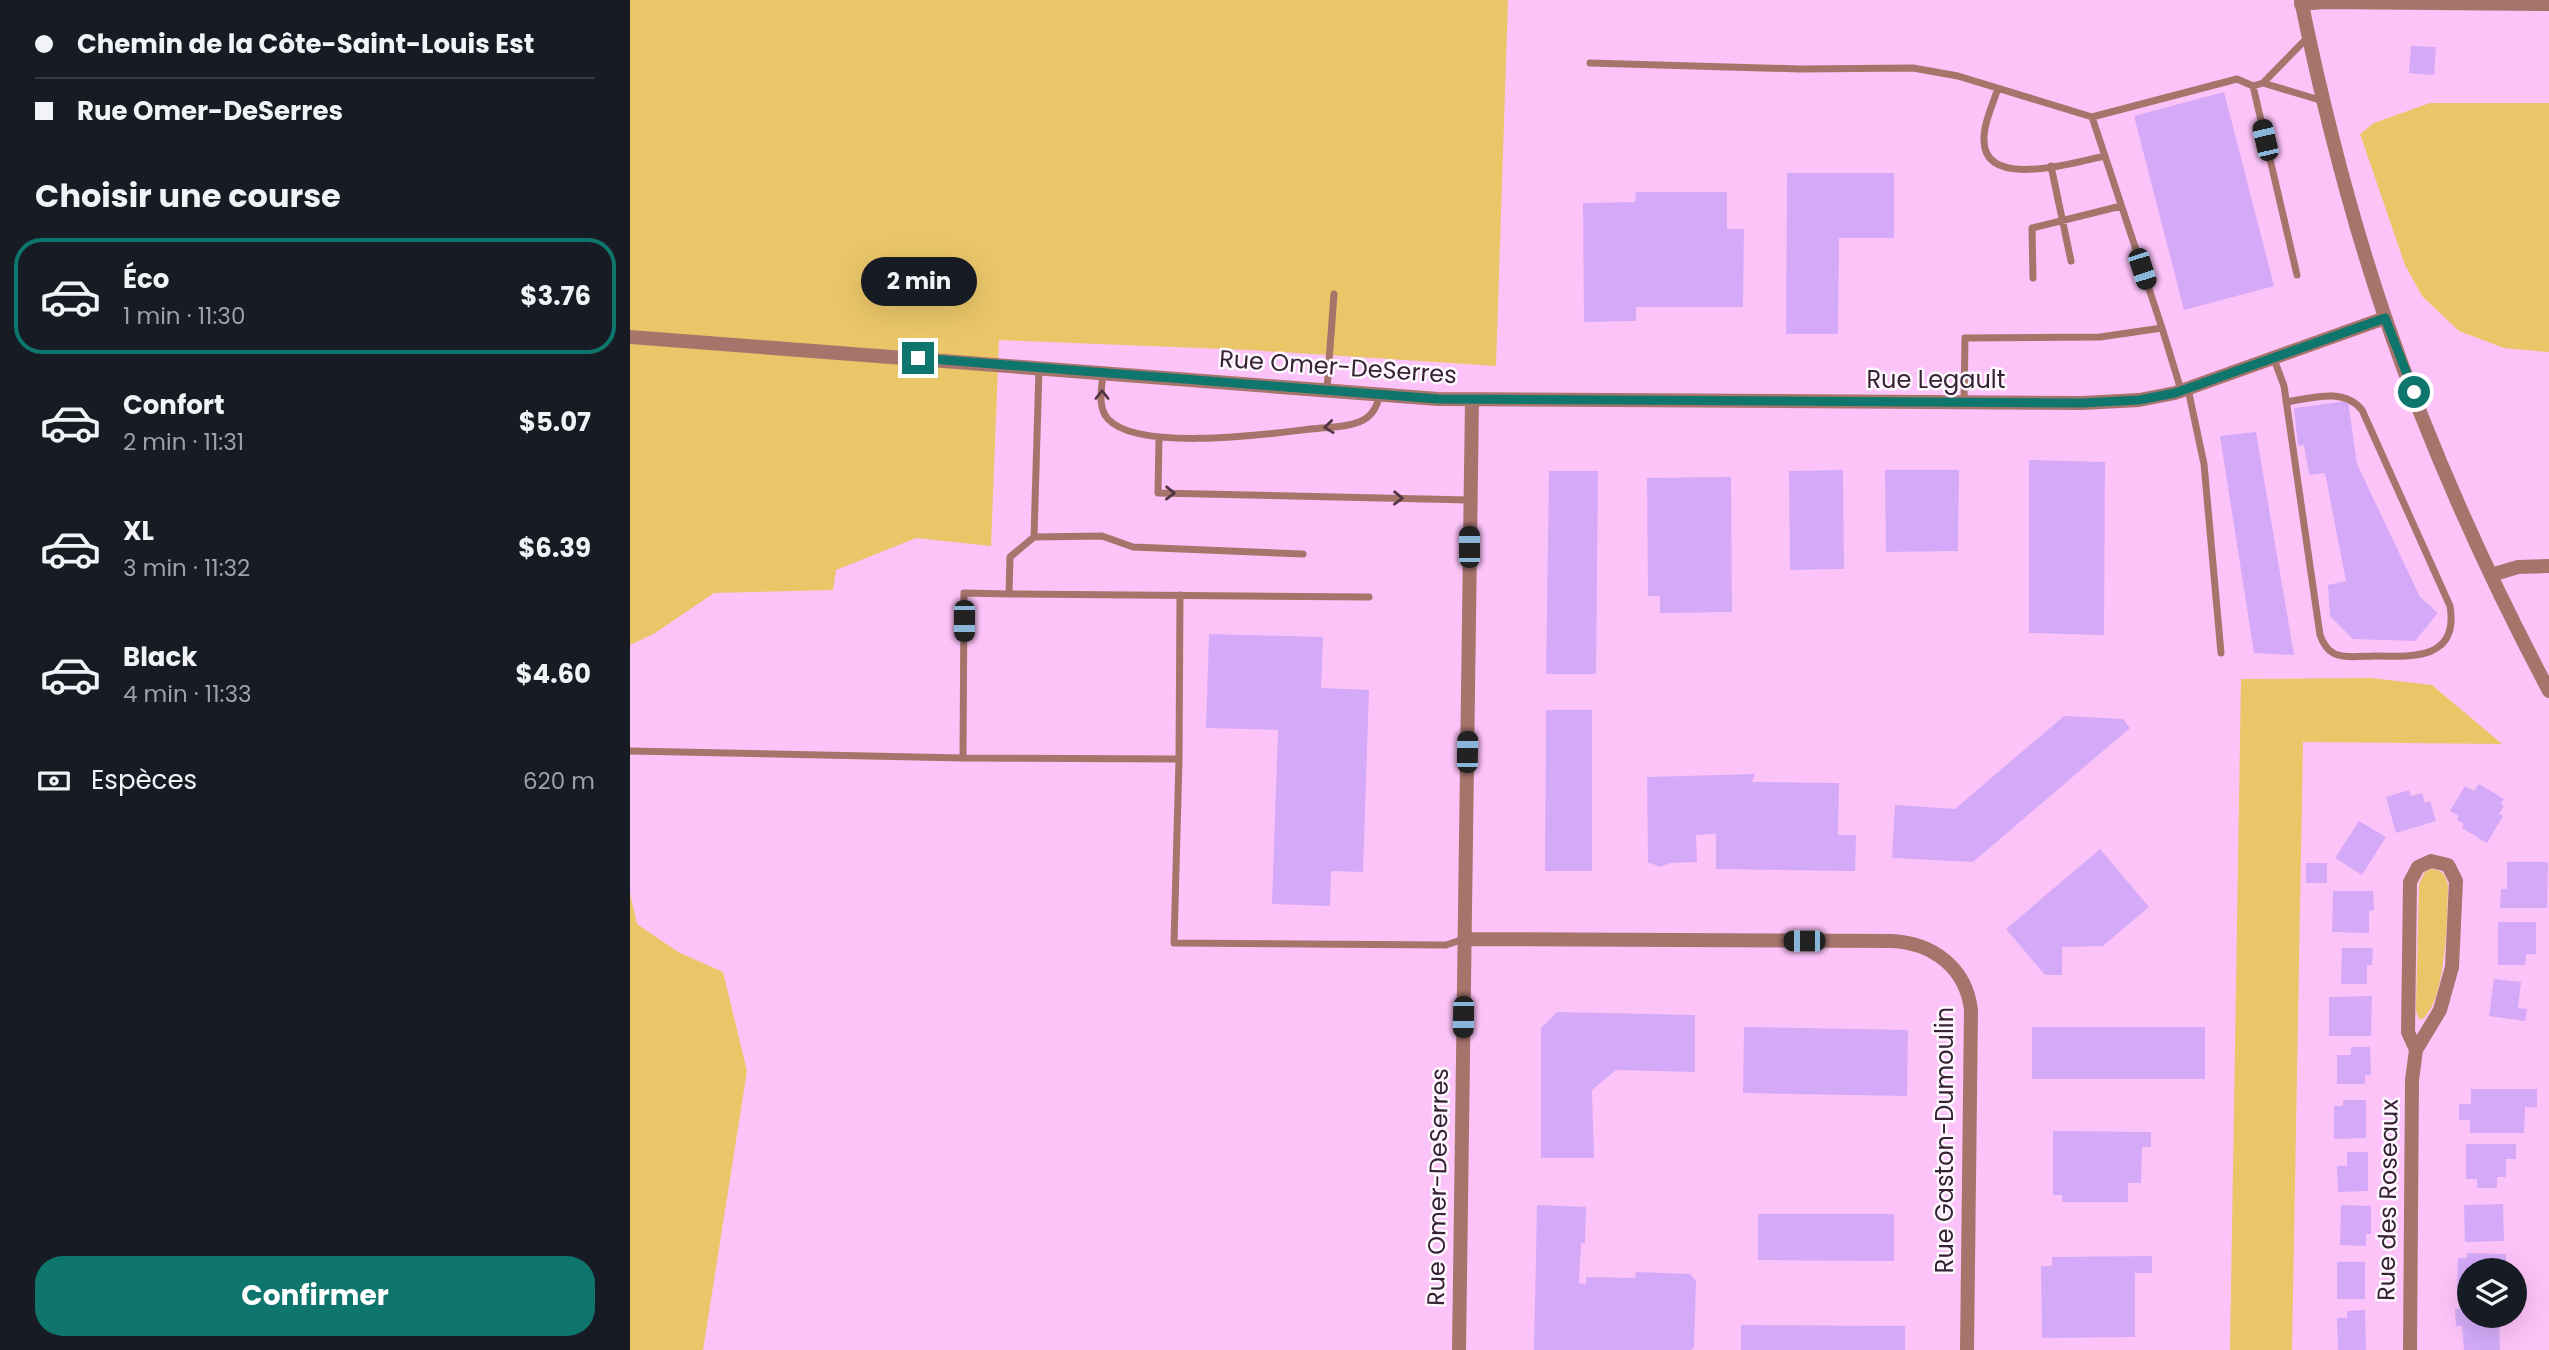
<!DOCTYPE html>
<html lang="fr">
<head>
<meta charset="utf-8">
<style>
  body { margin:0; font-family:Poppins,sans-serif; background:#242831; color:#f1f3f6; height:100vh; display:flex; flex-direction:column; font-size:26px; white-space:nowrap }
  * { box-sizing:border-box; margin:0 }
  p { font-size:23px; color:#9ea1a6 }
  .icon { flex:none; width:38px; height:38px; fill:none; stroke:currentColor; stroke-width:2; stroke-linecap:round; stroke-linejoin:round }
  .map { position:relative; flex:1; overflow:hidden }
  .drawer { display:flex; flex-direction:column; background:#171b24; width:630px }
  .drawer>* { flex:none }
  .banner { display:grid; align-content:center; height:154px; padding:0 35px; background:#171b24 }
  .controls { position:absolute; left:1827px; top:1258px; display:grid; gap:14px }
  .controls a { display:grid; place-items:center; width:70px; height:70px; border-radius:50%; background:#171b24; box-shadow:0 7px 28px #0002; font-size:35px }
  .end { position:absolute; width:32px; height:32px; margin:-16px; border:9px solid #0f766e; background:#fff; box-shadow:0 0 0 4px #fff }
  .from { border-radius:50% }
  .bubble { position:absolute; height:49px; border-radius:24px; background:#171b24; box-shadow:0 7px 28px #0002; font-size:23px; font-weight:700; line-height:49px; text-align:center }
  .car { position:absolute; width:21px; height:42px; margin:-21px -10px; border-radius:9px; box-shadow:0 0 5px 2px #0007; background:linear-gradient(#222 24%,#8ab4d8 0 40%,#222 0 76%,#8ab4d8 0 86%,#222 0) }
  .banner b { display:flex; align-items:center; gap:24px; height:66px; font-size:26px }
  .banner b+b { border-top:2px solid #363941 }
  .banner i { width:18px; height:18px; background:#f1f3f6 }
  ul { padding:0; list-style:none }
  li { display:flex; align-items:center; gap:21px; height:116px; margin:0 14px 10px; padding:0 21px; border:4px solid transparent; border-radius:28px }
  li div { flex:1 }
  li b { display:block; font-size:26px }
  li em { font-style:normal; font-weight:700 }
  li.active { border-color:#0f766e }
  li>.icon { width:63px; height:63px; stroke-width:1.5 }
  h2 { padding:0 35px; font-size:32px; line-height:84px }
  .pay { display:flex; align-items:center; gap:18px; height:77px; padding:0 35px; font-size:26px }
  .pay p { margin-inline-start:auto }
  .primary-button { display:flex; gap:14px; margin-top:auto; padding:14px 35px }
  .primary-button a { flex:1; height:80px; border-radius:28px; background:#0f766e; color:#fff; font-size:28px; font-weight:700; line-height:80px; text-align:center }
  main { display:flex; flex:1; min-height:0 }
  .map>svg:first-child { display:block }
  .green { fill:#eac669 }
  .building { fill:#d4aaf8 }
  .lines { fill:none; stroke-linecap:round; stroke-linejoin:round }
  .service { stroke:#a7746c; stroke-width:7 }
  .minor { stroke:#a7746c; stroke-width:14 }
  .tertiary { stroke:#a7746c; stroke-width:14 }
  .oneway { stroke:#533643 }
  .route { stroke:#0f766e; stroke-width:9 }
  .labels { text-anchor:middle; stroke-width:5; stroke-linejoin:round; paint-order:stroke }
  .street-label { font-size:24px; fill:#372135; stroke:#fdf8fd }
</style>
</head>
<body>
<main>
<section class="drawer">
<div class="banner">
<b><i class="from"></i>Chemin de la Côte-Saint-Louis Est</b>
<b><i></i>Rue Omer-DeSerres</b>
</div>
<h2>Choisir une course</h2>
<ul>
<li class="active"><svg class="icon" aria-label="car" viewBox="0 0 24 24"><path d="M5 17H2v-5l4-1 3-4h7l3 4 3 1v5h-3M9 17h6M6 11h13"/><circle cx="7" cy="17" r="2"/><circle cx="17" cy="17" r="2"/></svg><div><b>Éco</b><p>1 min · 11:30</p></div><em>$3.76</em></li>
<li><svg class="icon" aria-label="car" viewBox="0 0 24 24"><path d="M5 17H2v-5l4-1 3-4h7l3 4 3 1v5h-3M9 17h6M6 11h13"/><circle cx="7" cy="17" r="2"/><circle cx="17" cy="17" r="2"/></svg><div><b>Confort</b><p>2 min · 11:31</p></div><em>$5.07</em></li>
<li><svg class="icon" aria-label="car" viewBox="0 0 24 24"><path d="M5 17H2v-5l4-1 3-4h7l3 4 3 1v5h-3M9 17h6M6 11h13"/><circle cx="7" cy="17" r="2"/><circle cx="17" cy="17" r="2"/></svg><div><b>XL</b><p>3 min · 11:32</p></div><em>$6.39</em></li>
<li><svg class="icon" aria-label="car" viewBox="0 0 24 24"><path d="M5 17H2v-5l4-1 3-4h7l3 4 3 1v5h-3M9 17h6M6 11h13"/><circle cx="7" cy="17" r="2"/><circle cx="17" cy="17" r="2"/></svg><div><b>Black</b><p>4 min · 11:33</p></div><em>$4.60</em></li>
</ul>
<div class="pay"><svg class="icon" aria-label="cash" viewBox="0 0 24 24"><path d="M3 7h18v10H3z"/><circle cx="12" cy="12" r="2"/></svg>Espèces<p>620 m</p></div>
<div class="primary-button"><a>Confirmer</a></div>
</section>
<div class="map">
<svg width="1919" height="1350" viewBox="0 0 1919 1350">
  <rect width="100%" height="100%" fill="#fcc3f8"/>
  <path class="green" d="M 0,0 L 878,0 L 866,366 L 620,350 L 369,340 L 361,546 L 286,538 L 206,570 L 203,590 L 84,593 L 25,633 L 0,645 Z
    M 1800,103 L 1919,103 L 1919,352 L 1874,348 L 1829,331 L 1792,296 L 1775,265 L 1730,134 L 1744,123 Z
    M 1741,678 L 1802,685 L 1872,744 L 1673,742 L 1662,1350 L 1600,1350 L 1611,679 Z
    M 1801,869 C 1813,870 1816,875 1818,886 C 1817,914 1817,1004 1791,1020 L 1788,1017 L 1786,1010 L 1789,884 L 1795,872 Z
    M 0,893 L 7,924 L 48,952 L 93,972 L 117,1071 L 73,1350 L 0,1350 Z"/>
  <path class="building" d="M 1781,46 L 1806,47 L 1804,75 L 1779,73 Z
    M 1594,92 L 1644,286 L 1554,310 L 1504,116 Z
    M 1157,173 L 1264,173 L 1264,238 L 1209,238 L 1208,334 L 1156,334 Z
    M 1006,192 L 1097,192 L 1097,229 L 1114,229 L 1113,307 L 1006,307 L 1006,321 L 954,322 L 953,203 L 1005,202 Z
    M 1718,401 L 1727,464 L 1790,597 L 1808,613 L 1785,641 L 1723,639 L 1700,616 L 1698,585 L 1716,581 L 1695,473 L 1679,475 L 1674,445 L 1668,446 L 1664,408 Z
    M 1626,432 L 1664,655 L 1624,653 L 1590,436 Z
    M 1399,460 L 1475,462 L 1474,635 L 1399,633 Z
    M 1213,470 L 1214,569 L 1160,570 L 1159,471 Z
    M 1255,470 L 1329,470 L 1328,551 L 1256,552 Z
    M 919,471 L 968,471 L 966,674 L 916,674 Z
    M 1101,477 L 1102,612 L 1030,613 L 1030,596 L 1018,596 L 1017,478 Z
    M 579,634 L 693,637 L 691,688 L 739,690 L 733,872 L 701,871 L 700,906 L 642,904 L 648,730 L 576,728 Z
    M 916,710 L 962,710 L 962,871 L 915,871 Z
    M 1434,716 L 1493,719 L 1500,728 L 1343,862 L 1262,858 L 1265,805 L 1325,809 Z
    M 1125,774 L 1122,782 L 1209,783 L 1208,835 L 1226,835 L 1225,871 L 1086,869 L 1086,834 L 1066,835 L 1067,862 L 1040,863 L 1030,867 L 1018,862 L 1017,777 Z
    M 1849,784 L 1874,799 L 1871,804 L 1874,806 L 1869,814 L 1873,816 L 1857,843 L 1832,828 L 1834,824 L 1827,820 L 1829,816 L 1820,811 L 1835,786 L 1844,791 Z
    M 1779,790 L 1781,796 L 1792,793 L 1795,803 L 1800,801 L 1806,821 L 1766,833 L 1756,797 Z
    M 1729,821 L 1756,837 L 1732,875 L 1705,858 Z
    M 1470,849 L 1519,907 L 1473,946 L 1432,947 L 1432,975 L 1415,975 L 1376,929 Z
    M 1877,862 L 1918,862 L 1917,908 L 1870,908 L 1871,889 L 1877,889 Z
    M 1676,863 L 1697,863 L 1697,883 L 1676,883 Z
    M 1703,891 L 1743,891 L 1744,910 L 1739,911 L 1739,933 L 1702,932 Z
    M 1868,922 L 1906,922 L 1906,954 L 1896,954 L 1895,965 L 1868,965 Z
    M 1712,948 L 1743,948 L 1742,965 L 1737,965 L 1737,984 L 1711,984 Z
    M 1864,979 L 1891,982 L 1888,1008 L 1897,1009 L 1895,1021 L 1859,1016 Z
    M 1742,996 L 1741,1036 L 1699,1036 L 1699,997 Z
    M 927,1012 L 1065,1015 L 1065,1072 L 986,1070 L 962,1090 L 964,1158 L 911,1158 L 911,1028 Z
    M 1114,1027 L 1278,1030 L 1277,1096 L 1113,1093 Z
    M 1402,1027 L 1575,1027 L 1575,1079 L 1402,1079 Z
    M 1721,1047 L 1740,1047 L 1741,1075 L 1735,1075 L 1735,1084 L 1707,1084 L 1707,1055 L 1721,1055 Z
    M 1841,1089 L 1907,1089 L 1907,1108 L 1895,1107 L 1894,1133 L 1840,1133 L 1840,1120 L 1829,1120 L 1829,1104 L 1841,1104 Z
    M 1713,1100 L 1736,1100 L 1736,1138 L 1704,1139 L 1704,1106 L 1713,1106 Z
    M 1423,1131 L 1521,1132 L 1521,1147 L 1512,1147 L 1511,1183 L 1498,1183 L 1498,1202 L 1432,1202 L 1432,1195 L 1423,1195 Z
    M 1836,1144 L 1886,1144 L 1886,1159 L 1876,1159 L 1876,1177 L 1867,1177 L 1867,1188 L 1847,1188 L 1847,1179 L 1836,1179 Z
    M 1717,1152 L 1738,1152 L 1738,1191 L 1708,1192 L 1707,1166 L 1717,1166 Z
    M 1873,1204 L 1874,1241 L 1835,1242 L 1834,1205 Z
    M 907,1205 L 956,1207 L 955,1243 L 951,1243 L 949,1283 L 956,1284 L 956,1277 L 1005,1278 L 1006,1272 L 1060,1274 L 1066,1281 L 1064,1347 L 1061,1350 L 904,1350 Z
    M 1711,1205 L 1741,1206 L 1741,1234 L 1736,1234 L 1736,1246 L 1710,1245 Z
    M 1128,1214 L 1264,1214 L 1264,1261 L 1128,1260 Z
    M 1837,1253 L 1876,1254 L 1876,1270 L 1839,1270 L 1839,1296 L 1827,1296 L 1828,1258 L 1837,1258 Z
    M 1522,1256 L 1522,1273 L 1505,1273 L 1505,1337 L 1412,1338 L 1411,1266 L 1422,1266 L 1422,1257 Z
    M 1707,1262 L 1735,1262 L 1735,1299 L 1707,1299 Z
    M 1839,1308 L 1839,1316 L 1869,1316 L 1870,1350 L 1834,1350 L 1832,1326 L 1826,1326 L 1825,1309 Z
    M 1735,1310 L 1736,1350 L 1708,1350 L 1707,1318 L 1717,1318 L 1717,1311 Z
    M 1111,1325 L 1275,1326 L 1275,1350 L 1111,1350 Z"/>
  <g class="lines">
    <path class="service" d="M 1678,37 L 1633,83 L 1693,101
      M 960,63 L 1170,69 L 1283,68 L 1328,76 L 1462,117
      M 1633,83 L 1623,86 L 1667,275
      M 1368,88 C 1363,104 1353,125 1354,141 C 1355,191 1448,161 1475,156
      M 1421,166 L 1441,261
      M 1403,278 L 1402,228 L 1491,206
      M 1532,328 L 1462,117 L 1607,79 L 1623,86
      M 1644,359 L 1654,386 L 1690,635 C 1693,643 1696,649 1703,653 C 1714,659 1733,656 1746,656 C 1784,657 1829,659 1820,606 L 1732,410 C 1714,387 1682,398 1656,402
      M 473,373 C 472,387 467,407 478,419 C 508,452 639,434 681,429 C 696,427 715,428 729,422 C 742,417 747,407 750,394
      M 697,389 L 704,294
      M 1558,389 L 1574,464 L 1591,653
      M 1334,403 L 1335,338 L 1470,337 L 1532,328 L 1551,390
      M 529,437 L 528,493 L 839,500
      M 404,537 L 409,369
      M 673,554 L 503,547 L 472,536 L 404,537 L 380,557 L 379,594 L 739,597
      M 0,751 L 333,758 L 334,593 L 379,594
      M 333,758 L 549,759 L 550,595
      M 549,759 L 544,943 L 816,945 L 834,939"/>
    <path class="minor" d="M 1671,4 L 1693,2 L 1919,4
      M 0,337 L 808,399 L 1452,403 L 1509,400 L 1545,393 L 1755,318
      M 1861,575 L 1888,567 L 1919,566
      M 834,939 L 1262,941 C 1302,943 1336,967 1341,1010 L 1337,1350
      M 829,1350 L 842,399
      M 1780,1350 L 1782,1080 L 1786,1050 L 1810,1010 L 1822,967 L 1826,881 L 1818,865 L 1801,861 L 1788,867 L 1780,882 L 1778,1032 L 1786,1050"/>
    <path class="tertiary" d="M 1671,0 C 1693,107 1720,214 1755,317 C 1799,445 1856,572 1919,691"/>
  </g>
  <defs><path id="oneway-chevron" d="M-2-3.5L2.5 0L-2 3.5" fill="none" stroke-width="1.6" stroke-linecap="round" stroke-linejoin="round" transform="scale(1.75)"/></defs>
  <g class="oneway">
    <use href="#oneway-chevron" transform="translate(472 395) rotate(-90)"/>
    <use href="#oneway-chevron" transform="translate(699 427) rotate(173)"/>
    <use href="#oneway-chevron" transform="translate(540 493) rotate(1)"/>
    <use href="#oneway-chevron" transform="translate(768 498) rotate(1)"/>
  </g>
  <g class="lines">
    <path class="route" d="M 288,358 L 808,399 L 1452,403 L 1509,400 L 1545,393 L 1755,318 L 1784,392"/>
  </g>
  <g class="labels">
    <g class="street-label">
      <text transform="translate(708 367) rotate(4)" y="8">Rue Omer-DeSerres</text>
      <text x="1306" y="388">Rue Legault</text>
      <text transform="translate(1315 1140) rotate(-90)" y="8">Rue Gaston-Dumoulin</text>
      <text transform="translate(808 1187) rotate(-89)" y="8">Rue Omer-DeSerres</text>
      <text transform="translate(1758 1200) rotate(-89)" y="8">Rue des Roseaux</text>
    </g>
  </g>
</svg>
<div class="controls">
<a><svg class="icon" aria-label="layers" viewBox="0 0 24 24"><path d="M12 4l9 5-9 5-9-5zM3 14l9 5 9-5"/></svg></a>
</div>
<i class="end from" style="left:1784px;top:392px"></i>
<i class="end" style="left:288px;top:358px"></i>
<div class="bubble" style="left:231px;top:257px;width:116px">2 min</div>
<i class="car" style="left:1635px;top:140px;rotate:347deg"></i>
<i class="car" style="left:1512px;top:269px;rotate:162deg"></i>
<i class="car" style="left:839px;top:547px;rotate:0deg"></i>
<i class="car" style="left:334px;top:621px;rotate:180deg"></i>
<i class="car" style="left:837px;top:752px;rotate:1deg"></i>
<i class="car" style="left:1174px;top:941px;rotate:270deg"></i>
<i class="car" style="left:833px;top:1017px;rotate:181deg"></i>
</div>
</main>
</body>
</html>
